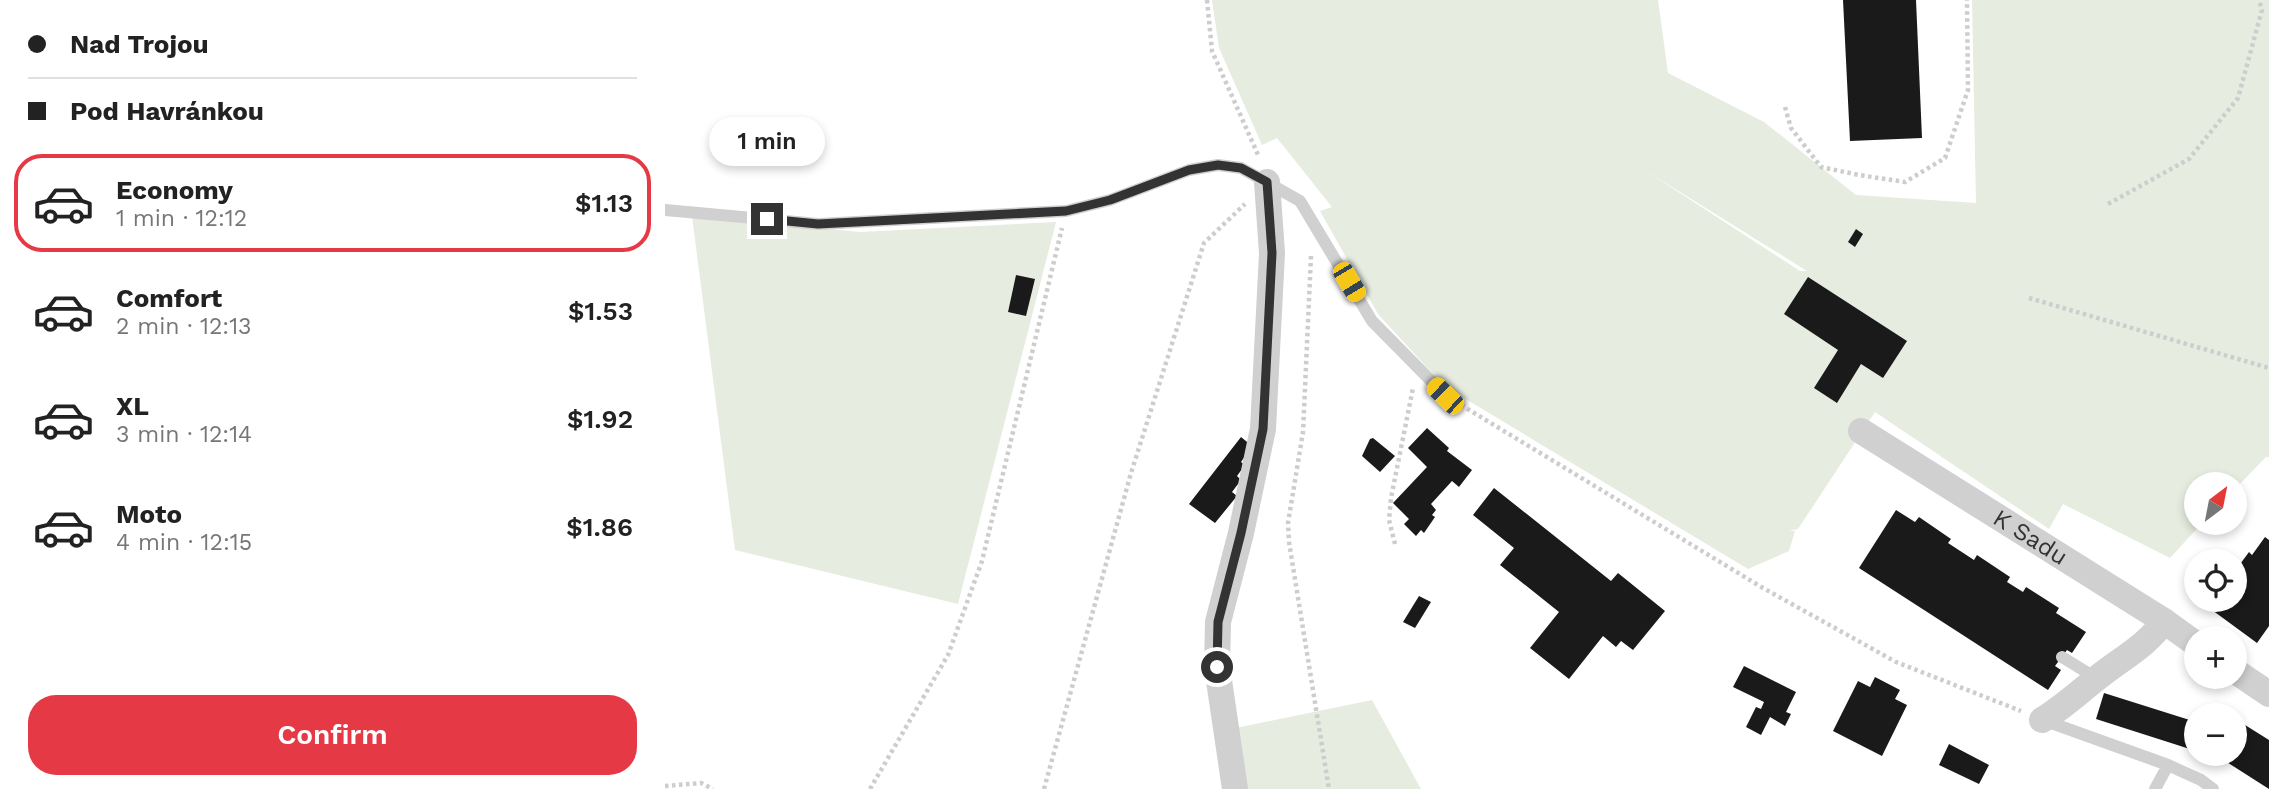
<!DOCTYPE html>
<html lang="en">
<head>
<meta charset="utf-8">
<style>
  body { margin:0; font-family:"Work Sans",sans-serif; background:#f2f2f2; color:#222; height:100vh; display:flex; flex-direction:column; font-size:26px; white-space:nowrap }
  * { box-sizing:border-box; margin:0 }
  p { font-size:23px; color:#767676 }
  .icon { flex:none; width:38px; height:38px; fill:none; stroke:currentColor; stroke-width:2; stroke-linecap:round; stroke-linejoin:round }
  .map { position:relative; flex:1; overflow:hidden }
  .panel { display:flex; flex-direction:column; background:#fff; width:665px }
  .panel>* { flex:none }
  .banner { display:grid; align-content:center; height:154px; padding:0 28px; background:#fff }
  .needle { width:46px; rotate:32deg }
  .buttons { position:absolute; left:1519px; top:472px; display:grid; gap:14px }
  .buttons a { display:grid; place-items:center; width:63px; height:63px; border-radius:50%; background:#fff; box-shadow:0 4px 10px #0003; font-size:35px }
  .end { position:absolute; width:32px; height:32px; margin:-16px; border:9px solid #333; background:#fff; box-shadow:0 0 0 4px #fff }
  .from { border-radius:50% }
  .bubble { position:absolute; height:49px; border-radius:24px; background:#fff; box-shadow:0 4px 10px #0003; font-size:23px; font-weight:600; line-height:49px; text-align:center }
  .car { position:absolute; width:21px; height:42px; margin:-21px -10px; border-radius:9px; box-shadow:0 0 5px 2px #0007; background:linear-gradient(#f5c518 24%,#345 0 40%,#f5c518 0 76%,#345 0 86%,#f5c518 0) }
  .banner b { display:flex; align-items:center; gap:24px; height:66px; font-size:26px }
  .banner b+b { border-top:2px solid #e0e0e0 }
  .banner i { width:18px; height:18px; background:#222 }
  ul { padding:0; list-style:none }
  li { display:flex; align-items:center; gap:21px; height:98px; margin:0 14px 10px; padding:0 14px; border:4px solid transparent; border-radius:28px }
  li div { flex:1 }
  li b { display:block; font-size:26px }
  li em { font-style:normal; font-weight:600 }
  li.current { border-color:#e63946 }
  li>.icon { width:63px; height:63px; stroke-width:1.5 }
  .primary-button { display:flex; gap:14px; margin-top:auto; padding:14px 28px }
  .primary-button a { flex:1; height:80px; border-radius:28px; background:#e63946; color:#fff; font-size:28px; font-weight:600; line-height:80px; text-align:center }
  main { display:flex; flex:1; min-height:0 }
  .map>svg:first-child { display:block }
  .green { fill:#e6ecdf; fill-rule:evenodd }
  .building { fill:#1a1a1a }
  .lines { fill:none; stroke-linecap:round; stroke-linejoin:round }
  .path { stroke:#cdcdcd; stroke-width:4.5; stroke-dasharray:3.5 3.5; stroke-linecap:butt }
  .lane { stroke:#d0d0d0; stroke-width:12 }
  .street { stroke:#d0d0d0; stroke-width:26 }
  .route { stroke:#333; stroke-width:9 }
  .labels { text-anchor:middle; stroke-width:7; stroke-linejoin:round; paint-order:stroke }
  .street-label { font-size:24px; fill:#333; stroke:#fff }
</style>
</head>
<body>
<main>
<section class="panel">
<div class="banner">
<b><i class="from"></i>Nad Trojou</b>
<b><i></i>Pod Havránkou</b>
</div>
<ul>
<li class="current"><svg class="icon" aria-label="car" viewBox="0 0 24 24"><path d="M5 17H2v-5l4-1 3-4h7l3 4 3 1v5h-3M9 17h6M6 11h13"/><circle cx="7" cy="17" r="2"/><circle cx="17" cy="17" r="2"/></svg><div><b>Economy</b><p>1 min · 12:12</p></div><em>$1.13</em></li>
<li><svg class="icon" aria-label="car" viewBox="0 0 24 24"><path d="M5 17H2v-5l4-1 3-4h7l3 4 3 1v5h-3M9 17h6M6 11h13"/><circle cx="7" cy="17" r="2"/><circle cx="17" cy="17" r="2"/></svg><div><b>Comfort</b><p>2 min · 12:13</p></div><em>$1.53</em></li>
<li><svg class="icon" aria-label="car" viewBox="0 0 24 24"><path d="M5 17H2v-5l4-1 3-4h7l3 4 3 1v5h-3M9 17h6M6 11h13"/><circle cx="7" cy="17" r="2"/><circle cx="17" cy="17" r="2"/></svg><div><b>XL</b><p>3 min · 12:14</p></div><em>$1.92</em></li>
<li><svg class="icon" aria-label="car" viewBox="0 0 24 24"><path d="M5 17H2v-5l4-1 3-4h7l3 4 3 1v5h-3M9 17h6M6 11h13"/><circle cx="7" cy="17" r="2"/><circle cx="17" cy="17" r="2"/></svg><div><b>Moto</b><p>4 min · 12:15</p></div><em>$1.86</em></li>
</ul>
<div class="primary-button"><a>Confirm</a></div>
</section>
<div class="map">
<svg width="1604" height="789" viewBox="0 0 1604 789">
  <rect width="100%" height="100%" fill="#fff"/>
  <path class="green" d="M 547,0 L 993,0 L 1003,73 L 1099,122 L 1191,195 L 1311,203 L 1307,0 L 1604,0 L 1604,457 L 1601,457 L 1570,489 L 1570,485 L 1531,485 L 1531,523 L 1537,523 L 1505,558 L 1398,504 L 1384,529 L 1210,412 L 1133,529 L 1124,531 L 1130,531 L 1124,551 L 1083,569 L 779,386 L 713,314 L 655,211 L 667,207 L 612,138 L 597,145 L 554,48 ZM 978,169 L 1142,271 L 1135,271 Z
    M 27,216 L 195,232 L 391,222 L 293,604 L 70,550 ZM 351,275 L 370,280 L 361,316 L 343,312 Z
    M 707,700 L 756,789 L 578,789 L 566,729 Z"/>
  <path class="building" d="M 1178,0 L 1251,0 L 1257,138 L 1185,141 Z
    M 1191,229 L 1198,234 L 1190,247 L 1183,242 Z
    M 351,275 L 370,279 L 361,316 L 343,312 Z
    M 1143,277 L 1242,341 L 1218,378 L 1196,364 L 1172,403 L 1149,388 L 1173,350 L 1119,314 Z
    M 762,428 L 784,448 L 782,451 L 807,470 L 794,487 L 787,481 L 766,504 L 771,510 L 767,515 L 770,517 L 759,533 L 756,530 L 751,536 L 739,524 L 744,519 L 728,503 L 762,467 L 743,448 Z
    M 576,437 L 587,446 L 576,462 L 580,465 L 572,476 L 576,480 L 567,492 L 572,496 L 550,523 L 524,504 Z
    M 708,438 L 730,456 L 715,472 L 697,456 L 705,439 Z
    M 829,488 L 946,581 L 953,573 L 1000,611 L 968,650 L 956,641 L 951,647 L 938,636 L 904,679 L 865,648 L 894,612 L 835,565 L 849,548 L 808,515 Z
    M 1231,510 L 1250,522 L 1254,517 L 1286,539 L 1283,543 L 1309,560 L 1312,555 L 1345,577 L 1342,582 L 1358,592 L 1361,587 L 1394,608 L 1391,613 L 1421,632 L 1407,653 L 1402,650 L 1390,666 L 1396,670 L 1383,690 L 1194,568 Z
    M 1600,537 L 1604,540 L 1604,626 L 1592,643 L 1547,610 L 1554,600 L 1570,600 L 1570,571 L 1584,552 L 1587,555 Z
    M 754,596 L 766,602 L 750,628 L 738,622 Z
    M 1079,666 L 1131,692 L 1121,712 L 1126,714 L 1120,726 L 1105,717 L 1096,735 L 1081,727 L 1091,707 L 1096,709 L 1099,702 L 1068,687 Z
    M 1210,677 L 1235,690 L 1230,699 L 1242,705 L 1217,756 L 1168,731 L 1193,681 L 1205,687 Z
    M 1439,693 L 1531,722 L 1531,751 L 1431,719 Z
    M 1580,725 L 1604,740 L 1604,789 L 1557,759 L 1560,754 L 1570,754 L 1570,739 Z
    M 1284,744 L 1324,765 L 1314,784 L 1274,765 Z"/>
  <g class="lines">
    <path class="path" d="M 542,0 L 547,51 L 594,157
      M 1120,107 L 1126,128 L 1156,167 L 1194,175 L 1240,182 L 1280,158 L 1303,90 L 1302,0
      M 1443,204 L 1524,159 L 1573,98 L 1597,10 L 1594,0
      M 646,256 L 638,432 L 623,523 L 624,542 L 664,789
      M 1364,298 L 1604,368
      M 796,405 L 1098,588 L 1231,662 L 1356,711
      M 730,544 L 724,520 L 726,498 L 748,388
      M 0,786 L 36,783 L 48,789
      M 205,789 L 283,655 L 317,561 L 397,228
      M 379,789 L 466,473 L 539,243 L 580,204"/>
    <path class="lane" d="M 0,210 L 153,224 L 401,211 L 445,200 L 524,170 L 553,165 L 576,168 L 635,201 L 707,321 L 781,396
      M 1397,657 L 1431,678
      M 1378,720 L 1503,765
      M 1490,789 L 1503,765 L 1536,780 L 1548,789"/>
    <g class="street">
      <path id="s1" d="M 1196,431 L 1499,621 L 1531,644"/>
      <path d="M 1570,671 L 1604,694"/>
      <path d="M 1377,720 C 1397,708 1413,693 1431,679 C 1454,660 1482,646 1499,621"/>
      <path d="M 570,789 L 552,667 L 553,622 L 576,533 L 598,429 L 607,253 L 602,182"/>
    </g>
  </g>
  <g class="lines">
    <path class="route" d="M 102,219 L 153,224 L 401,211 L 445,200 L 524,170 L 553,165 L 576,168 L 602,182 L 607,253 L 598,429 L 576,533 L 553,622 L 552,667"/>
  </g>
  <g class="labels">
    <g class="street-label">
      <text dy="8" stroke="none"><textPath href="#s1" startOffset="200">K Sadu</textPath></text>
    </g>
  </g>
</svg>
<div class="buttons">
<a><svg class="needle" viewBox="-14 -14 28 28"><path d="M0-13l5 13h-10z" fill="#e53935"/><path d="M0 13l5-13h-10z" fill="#767676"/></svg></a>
<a><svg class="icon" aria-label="locate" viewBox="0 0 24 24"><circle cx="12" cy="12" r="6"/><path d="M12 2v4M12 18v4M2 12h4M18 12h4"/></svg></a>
<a>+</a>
<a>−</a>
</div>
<i class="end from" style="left:552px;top:667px"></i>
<i class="end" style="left:102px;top:219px"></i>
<div class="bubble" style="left:44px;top:117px;width:116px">1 min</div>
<i class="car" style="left:684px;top:282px;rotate:149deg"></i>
<i class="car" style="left:780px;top:396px;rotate:314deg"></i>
</div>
</main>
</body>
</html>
